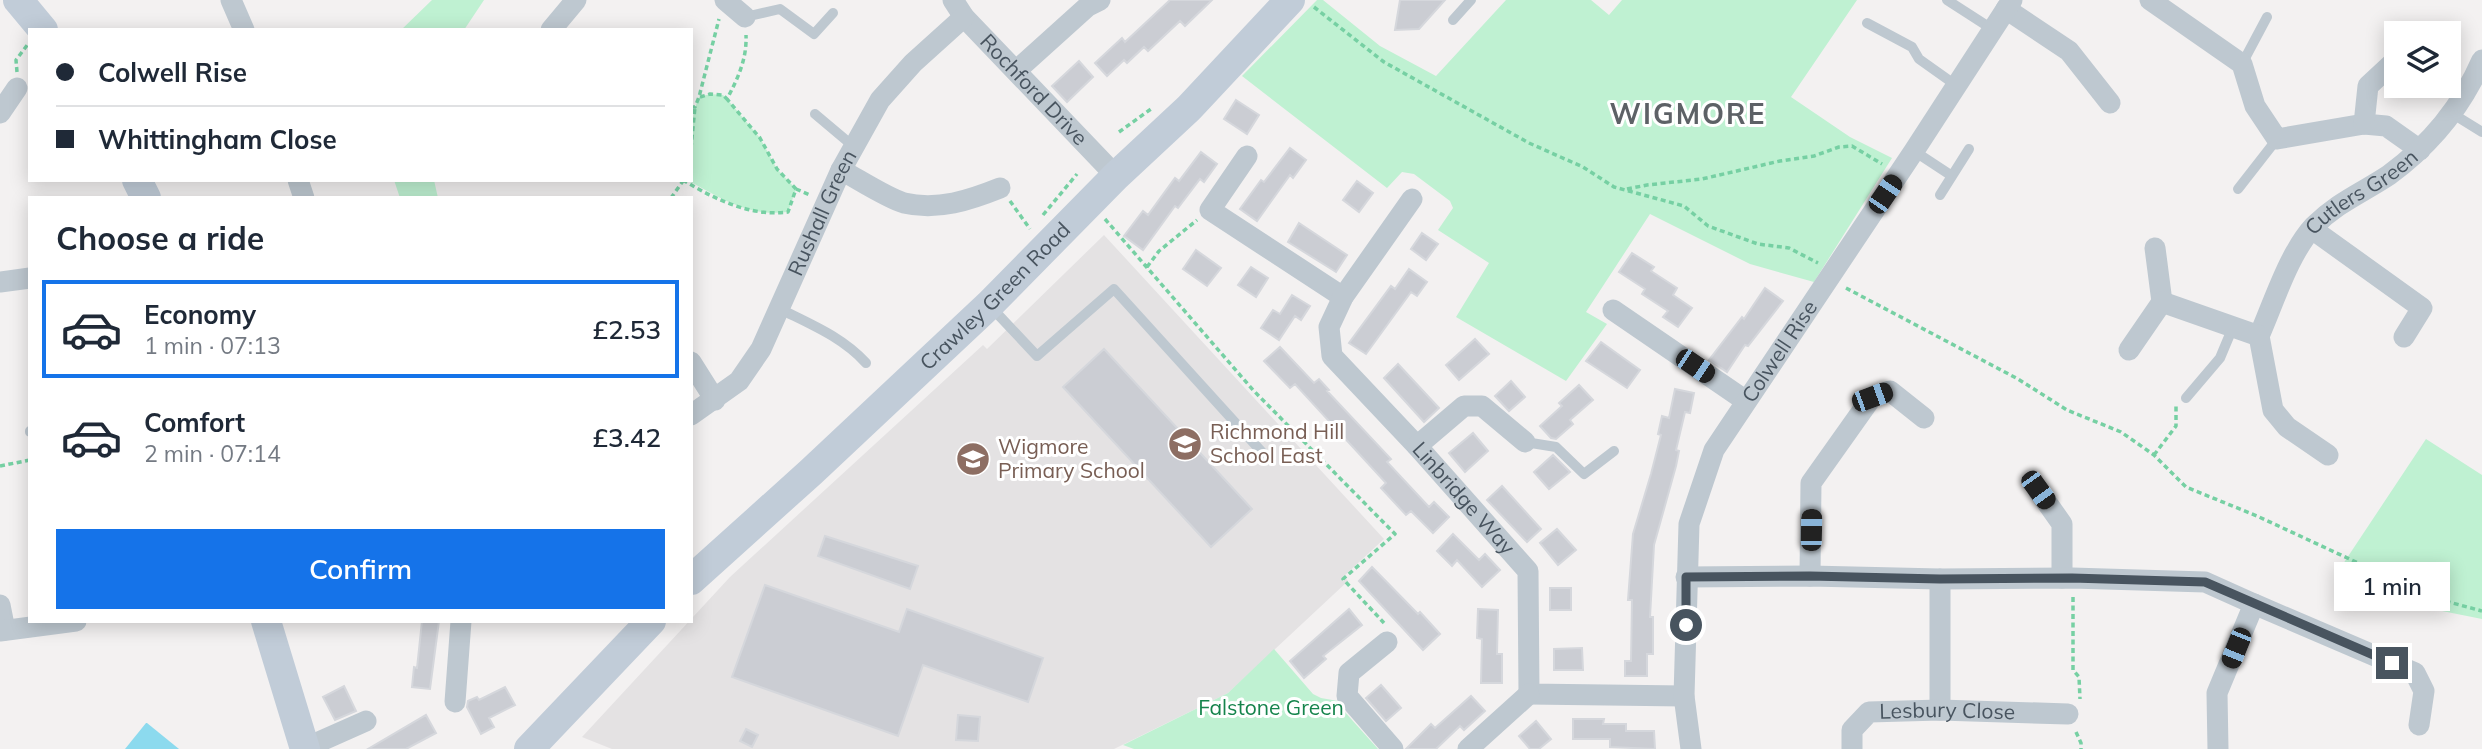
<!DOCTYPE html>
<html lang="en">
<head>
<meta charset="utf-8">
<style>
  body { margin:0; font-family:Mulish,sans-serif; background:#f2f2f3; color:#1f2937; height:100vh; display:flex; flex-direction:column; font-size:26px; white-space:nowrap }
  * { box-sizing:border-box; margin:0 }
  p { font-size:23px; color:#747a83 }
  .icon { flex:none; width:38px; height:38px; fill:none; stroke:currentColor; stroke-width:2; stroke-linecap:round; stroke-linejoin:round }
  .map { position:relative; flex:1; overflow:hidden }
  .sheet { position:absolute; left:28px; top:196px; width:665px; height:427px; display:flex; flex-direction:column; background:#fff; border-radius:0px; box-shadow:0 4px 18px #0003 }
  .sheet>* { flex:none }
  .banner { position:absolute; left:28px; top:28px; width:665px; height:154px; border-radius:0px; box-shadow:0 4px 18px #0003; display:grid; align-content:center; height:154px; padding:0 28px; background:#fff }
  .tools { position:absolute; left:2384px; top:21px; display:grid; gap:14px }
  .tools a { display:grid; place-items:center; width:77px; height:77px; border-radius:0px; background:#fff; box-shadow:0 4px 18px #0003; font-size:35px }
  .end { position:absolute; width:32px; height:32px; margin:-16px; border:9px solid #48545f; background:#fff; box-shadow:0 0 0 4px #fff }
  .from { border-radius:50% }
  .bubble { position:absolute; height:49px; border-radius:0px; background:#fff; box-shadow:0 4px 18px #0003; font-size:23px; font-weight:600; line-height:49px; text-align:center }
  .car { position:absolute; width:21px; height:42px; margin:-21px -10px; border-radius:9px; box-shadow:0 0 5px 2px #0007; background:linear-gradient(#222 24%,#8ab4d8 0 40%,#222 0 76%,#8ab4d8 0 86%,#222 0) }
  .banner b { display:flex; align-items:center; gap:24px; height:66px; font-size:26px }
  .banner b+b { border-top:2px solid #e0e1e3 }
  .banner i { width:18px; height:18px; background:#1f2937 }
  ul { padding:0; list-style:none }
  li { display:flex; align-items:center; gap:21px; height:98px; margin:0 14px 10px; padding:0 14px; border:4px solid transparent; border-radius:0px }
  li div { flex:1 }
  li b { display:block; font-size:26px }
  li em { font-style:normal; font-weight:600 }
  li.on { border-color:#1573e9 }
  li>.icon { width:63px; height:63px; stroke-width:1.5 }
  h2 { padding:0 28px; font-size:32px; line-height:84px }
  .cta { display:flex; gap:14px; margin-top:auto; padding:14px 28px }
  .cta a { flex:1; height:80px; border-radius:0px; background:#1573e9; color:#fff; font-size:28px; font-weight:600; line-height:80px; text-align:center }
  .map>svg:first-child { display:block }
  .education { fill:#e4e2e3 }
  .green { fill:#bff1d2 }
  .water { fill:#8cdaee }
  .building { fill:#cbcdd3; stroke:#d5d7dc; stroke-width:2 }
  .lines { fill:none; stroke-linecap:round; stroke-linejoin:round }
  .path { stroke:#76d0a3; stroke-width:3.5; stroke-dasharray:5 3.5; stroke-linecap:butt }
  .lane { stroke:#bec8d0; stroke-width:10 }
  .street { stroke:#bec8d0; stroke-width:21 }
  .secondary { stroke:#c1ccd8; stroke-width:30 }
  .route { stroke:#48545f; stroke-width:9 }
  .labels { text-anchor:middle; stroke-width:6; stroke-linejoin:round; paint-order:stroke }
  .street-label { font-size:21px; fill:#48545f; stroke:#fff }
  .education-label { font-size:21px; fill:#785e54; stroke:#fff; text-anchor:start }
  .park-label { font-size:21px; fill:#15844c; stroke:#fff }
  .district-label { font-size:28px; font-weight:bold; letter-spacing:2px; fill:#5d6166; stroke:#fff }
</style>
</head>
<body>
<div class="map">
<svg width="2482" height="749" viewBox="0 0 2482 749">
  <rect width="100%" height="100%" fill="#f3f1f1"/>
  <path class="education" d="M 1104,235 L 1384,539 L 1344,576 L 1348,581 L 1228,693 L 1114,749 L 612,749 L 582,737 L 730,577 L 983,345 L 987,349 Z"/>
  <path class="green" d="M 432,0 L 484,0 L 464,30 L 401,30 Z
    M 1317,0 L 1323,0 L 1380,46 L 1436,76 L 1506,0 L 1591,0 L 1609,15 L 1622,0 L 1857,0 L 1791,97 L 1850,137 L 1892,158 L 1814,282 L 1750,264 L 1650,214 L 1586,312 L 1607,324 L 1566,381 L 1456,317 L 1489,263 L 1438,230 L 1453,208 L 1450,201 L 1414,174 L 1402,172 L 1387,188 L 1242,76 Z
    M 710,94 L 723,95 L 727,99 L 760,138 L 777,169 L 796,189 L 788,212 C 748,217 721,198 687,180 L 691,180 C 691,153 688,122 699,97 Z
    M 394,180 L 434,180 L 438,198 L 400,198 Z
    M 2426,439 L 2482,475 L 2482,619 L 2437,610 L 2343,564 Z
    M 1274,649 L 1313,694 L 1321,698 L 1338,701 L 1344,711 L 1378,749 L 1134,749 L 1123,745 L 1228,693 Z"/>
  <path class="water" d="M 146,723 L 147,723 L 179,749 L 125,749 Z"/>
  <path class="building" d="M 1170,0 L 1212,0 L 1185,26 L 1180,21 L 1148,51 L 1144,47 L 1127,63 L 1124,60 L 1107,76 L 1095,63 L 1122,38 L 1125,42 Z
    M 1400,0 L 1445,0 L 1419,29 L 1395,30 Z
    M 1079,61 L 1093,77 L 1067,102 L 1052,86 Z
    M 1236,100 L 1259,115 L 1247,134 L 1224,119 Z
    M 1290,148 L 1306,160 L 1293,178 L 1290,175 L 1257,221 L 1240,209 L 1261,180 L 1264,182 Z
    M 1201,152 L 1217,164 L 1204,182 L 1200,179 L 1178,208 L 1175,206 L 1143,250 L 1124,236 L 1143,211 L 1148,215 L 1175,178 L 1179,181 Z
    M 1357,181 L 1373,193 L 1359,212 L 1343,200 Z
    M 1299,223 L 1347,255 L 1336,272 L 1288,242 Z
    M 1422,233 L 1438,244 L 1426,260 L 1411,249 Z
    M 1196,250 L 1221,268 L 1207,286 L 1183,269 Z
    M 1632,253 L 1654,267 L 1651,271 L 1677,288 L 1673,295 L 1692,308 L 1678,327 L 1663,317 L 1668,311 L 1642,294 L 1645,289 L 1619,272 Z
    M 1251,267 L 1268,278 L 1256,297 L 1238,285 Z
    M 1409,269 L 1427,282 L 1417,296 L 1411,292 L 1366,354 L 1349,343 L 1391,286 L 1395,289 Z
    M 1765,288 L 1783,301 L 1748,346 L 1745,345 L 1727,372 L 1709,360 L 1742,317 L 1744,319 Z
    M 1292,295 L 1310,306 L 1301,320 L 1295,316 L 1279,340 L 1261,328 L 1273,310 L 1280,314 Z
    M 1475,339 L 1489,354 L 1459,380 L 1446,365 Z
    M 1601,342 L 1640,370 L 1627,388 L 1586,361 Z
    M 1280,347 L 1314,383 L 1319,379 L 1329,390 L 1327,391 L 1391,459 L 1387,462 L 1429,507 L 1434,502 L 1449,517 L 1433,533 L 1411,511 L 1406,515 L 1381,488 L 1386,483 L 1295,384 L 1290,388 L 1264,361 Z
    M 1104,349 L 1252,509 L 1211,547 L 1063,387 Z
    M 1398,364 L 1439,408 L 1424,422 L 1384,378 Z
    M 1511,381 L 1525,397 L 1509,411 L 1495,396 Z
    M 1579,385 L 1593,400 L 1570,420 L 1573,424 L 1556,439 L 1551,438 L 1540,426 L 1562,406 L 1559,403 Z
    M 1675,389 L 1694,393 L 1690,413 L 1685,412 L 1676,450 L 1679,451 L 1676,466 L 1654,545 L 1650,617 L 1653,617 L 1653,654 L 1647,654 L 1647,676 L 1625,676 L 1625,661 L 1631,661 L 1632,600 L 1628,600 L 1633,534 L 1651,474 L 1661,435 L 1658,434 L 1662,416 L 1669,418 Z
    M 1473,433 L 1488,451 L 1465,472 L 1449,453 Z
    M 1553,455 L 1570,472 L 1549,489 L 1534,472 Z
    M 1502,486 L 1541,529 L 1527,542 L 1487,500 Z
    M 1557,529 L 1576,550 L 1558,565 L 1540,543 Z
    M 1453,534 L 1479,560 L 1485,554 L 1500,570 L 1482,587 L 1457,560 L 1452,566 L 1437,551 Z
    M 825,536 L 918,566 L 910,589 L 818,556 Z
    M 1372,567 L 1418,614 L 1420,612 L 1440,634 L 1423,650 L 1359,581 Z
    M 765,585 L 899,632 L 907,609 L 1043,658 L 1028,702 L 923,665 L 898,736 L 732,677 Z
    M 1550,588 L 1571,588 L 1571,610 L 1550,610 Z
    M 1349,609 L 1362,625 L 1323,656 L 1326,659 L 1304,678 L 1290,661 Z
    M 1478,609 L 1498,610 L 1497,654 L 1502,654 L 1502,683 L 1481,683 L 1482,639 L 1477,638 Z
    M 422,621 L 439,621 L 430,689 L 412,687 L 414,667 L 417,668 Z
    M 1582,648 L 1583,670 L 1554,670 L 1554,649 Z
    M 1381,685 L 1401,708 L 1386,721 L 1366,698 Z
    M 344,686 L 356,711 L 335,720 L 323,697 Z
    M 505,687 L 515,705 L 489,718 L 494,727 L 481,734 L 467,707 L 468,701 L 477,697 L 479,700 Z
    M 1471,696 L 1485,711 L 1464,730 L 1460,726 L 1436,749 L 1406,749 L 1431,724 L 1435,728 Z
    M 426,715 L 436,733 L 406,749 L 368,749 Z
    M 958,715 L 980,717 L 978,741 L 956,740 Z
    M 1573,719 L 1604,719 L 1603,724 L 1626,724 L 1626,731 L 1654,731 L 1655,749 L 1610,747 L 1610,739 L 1573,739 Z
    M 1536,721 L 1551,739 L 1539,749 L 1530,749 L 1519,736 Z
    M 746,729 L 758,735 L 752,747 L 740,741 Z"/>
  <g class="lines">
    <path class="path" d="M 1314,7 L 1384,62 L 1529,143 L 1583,167 L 1614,187 L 1684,206 L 1708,226 L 1758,244 L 1789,248 L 1818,263
      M 17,72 L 16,60 L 28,44
      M 700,97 L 710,94 L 723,95 L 727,99
      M 691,107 L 695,107 L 699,97 L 719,19
      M 1119,132 L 1151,109
      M 691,148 L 695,107
      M 683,180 C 714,199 751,217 788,212 L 796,189 L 777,169 L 760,138 L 727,99 C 738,78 747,59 746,35
      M 796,189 L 810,195
      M 1627,189 L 1647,185 L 1702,179 L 1780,161 L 1814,156 L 1839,147 L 1852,146 L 1882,164
      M 671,198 L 683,181
      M 1010,201 L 1030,229
      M 1043,215 L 1077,174
      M 1105,219 L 1253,390 L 1395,534 L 1343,579 L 1384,623
      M 1147,267 L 1159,251 L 1197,220
      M 1846,288 L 2018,379 L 2067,410 L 2121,432 L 2154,455 L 2186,487 L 2257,516 L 2399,582 L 2445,601 L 2482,611
      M 2154,455 L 2176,426 L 2176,405
      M 0,466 L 30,460
      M 2073,597 L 2073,670 L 2079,677 L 2080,699
      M 2076,732 L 2081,743 L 2081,749"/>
    <path class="lane" d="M 1947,0 L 1992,29
      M 745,17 L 780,9 L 814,34 L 833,13
      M 1453,20 L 1471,0
      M 1867,23 L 1912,47 L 1919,59 L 1957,86
      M 2242,64 L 2267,17
      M 815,114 L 853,146
      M 2453,114 L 2482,132
      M 1914,151 L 1952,176
      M 2238,189 L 2277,139
      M 1940,195 L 1969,149
      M 991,307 L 1037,356 L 1114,289 L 1269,460
      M 780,309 C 812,325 842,337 866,363
      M 2186,398 L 2220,358 L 2233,327
      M 30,431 L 30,432
      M 1525,442 L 1556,447 L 1584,474 L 1614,451"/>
    <g class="street">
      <path d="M 231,0 L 244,30"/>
      <path d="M 725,0 L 745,17"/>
      <path id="s1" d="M 953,0 L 964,17 L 1116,176"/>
      <path d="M 2150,0 L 2242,64 L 2255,106 L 2277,139 L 2364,124 L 2386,126 L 2420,150"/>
      <path d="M 2006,9 L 2069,51 L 2110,103"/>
      <path d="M 551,30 L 576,0"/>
      <path d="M 1017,70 L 1088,6 L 1100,0"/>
      <path d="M 0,113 L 17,88"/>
      <path d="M 2364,124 L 2368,86 L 2396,60"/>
      <path d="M 1247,156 L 1210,210 L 1343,297"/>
      <path d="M 841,170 C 858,179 887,198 904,203 C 938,211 970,200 1000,188"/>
      <path d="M 298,180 L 304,198"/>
      <path id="s2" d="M 1412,199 L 1343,297 L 1329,327 L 1332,356 L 1417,446 L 1528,571 L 1529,694 L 1684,696"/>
      <path d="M 2312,229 L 2422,308 L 2404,337"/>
      <path d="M 2155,248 L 2162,302"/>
      <path d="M 0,282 L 30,278"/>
      <path d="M 1613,310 L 1746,401"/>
      <path id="s3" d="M 2259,336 C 2274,302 2289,253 2314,226 C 2338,202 2362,193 2389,175 C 2430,145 2462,106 2482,60"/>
      <path d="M 2259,336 L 2273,410 L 2287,427 L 2328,455"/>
      <path d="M 2129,350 L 2162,302 L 2259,336"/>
      <path d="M 691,362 L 715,400"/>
      <path id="s4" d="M 691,415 L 739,381 L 761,349 L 841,170 L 880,100 L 913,63 L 964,17"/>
      <path d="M 1417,446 L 1464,406 L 1482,406 L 1525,442"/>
      <path d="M 2038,490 L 2062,524 L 2062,578"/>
      <path d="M 1810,576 L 1811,483 L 1872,397 L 1890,391 L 1924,418"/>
      <path d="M 1686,577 L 1810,576 L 1940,579 L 2072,578 L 2205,582 L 2254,604 L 2217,693 L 2218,749"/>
      <path d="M 1940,579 L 1940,710"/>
      <path d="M 2254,604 L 2415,673 L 2424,691 L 2419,725"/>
      <path d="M 0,605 L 5,630"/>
      <path d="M 0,631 L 76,621"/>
      <path d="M 1387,642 L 1349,673 L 1347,696 L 1393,749"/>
      <path d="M 455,702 L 461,621"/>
      <path d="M 305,748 L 366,721"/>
      <path d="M 1468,749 L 1529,694"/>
      <path id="s5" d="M 1691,749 L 1684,696 L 1689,524 L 1714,450 L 1914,151 L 2012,0"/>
      <path id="s6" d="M 1852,749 L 1852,730 L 1869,712 L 1940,710 L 2068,714"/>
    </g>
    <g class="secondary">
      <path d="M 18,0 L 43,30"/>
      <path d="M 137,180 L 146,198"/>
      <path id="s7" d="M 691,580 L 811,472 L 989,305 L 1116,176 L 1189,108 L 1290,0"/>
      <path d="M 266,621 L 305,749"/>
      <path d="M 529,749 L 651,621"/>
    </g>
  </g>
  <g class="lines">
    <path class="route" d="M 1686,625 L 1686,577 L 1810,576 L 1940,579 L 2072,578 L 2205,582 L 2392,663"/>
  </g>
  <defs>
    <g id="school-disc" transform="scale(1.75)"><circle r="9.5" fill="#8d6e63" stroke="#fff"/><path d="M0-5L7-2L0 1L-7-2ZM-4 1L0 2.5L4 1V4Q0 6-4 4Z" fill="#fff"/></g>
  </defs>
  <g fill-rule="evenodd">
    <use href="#school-disc" x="1185" y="444"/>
    <use href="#school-disc" x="973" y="459"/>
  </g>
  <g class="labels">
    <g class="street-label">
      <text dy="7" stroke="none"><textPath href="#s1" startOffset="121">Rochford Drive</textPath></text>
      <text dy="7" stroke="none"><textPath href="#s3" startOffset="182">Cutlers Green</textPath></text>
      <text dy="7" stroke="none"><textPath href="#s4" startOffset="247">Rushall Green</textPath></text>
      <text dy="7" stroke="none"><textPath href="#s7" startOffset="416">Crawley Green Road</textPath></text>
      <text dy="7" stroke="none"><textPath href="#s5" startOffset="422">Colwell Rise</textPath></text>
      <text dy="7" stroke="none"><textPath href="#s2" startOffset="376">Linbridge Way</textPath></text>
      <text dy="7" stroke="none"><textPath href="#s6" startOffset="122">Lesbury Close</textPath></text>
    </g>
    <g class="education-label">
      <text x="1210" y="439">Richmond Hill<tspan x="1210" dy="24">School East</tspan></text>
      <text x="998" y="454">Wigmore<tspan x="998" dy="24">Primary School</tspan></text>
    </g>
    <g class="park-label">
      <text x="1271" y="715">Falstone Green</text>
    </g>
    <g class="district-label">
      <text x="1688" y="124">WIGMORE</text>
    </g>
  </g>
</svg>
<div class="tools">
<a><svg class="icon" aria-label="layers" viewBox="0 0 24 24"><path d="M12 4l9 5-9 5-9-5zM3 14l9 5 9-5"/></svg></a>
</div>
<i class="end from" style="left:1686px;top:625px"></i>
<i class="end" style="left:2392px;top:663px"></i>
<div class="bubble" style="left:2334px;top:562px;width:116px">1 min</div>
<i class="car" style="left:1885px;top:194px;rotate:34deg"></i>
<i class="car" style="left:1695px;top:366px;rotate:124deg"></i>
<i class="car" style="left:1872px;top:397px;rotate:70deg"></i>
<i class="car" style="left:2038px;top:490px;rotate:144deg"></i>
<i class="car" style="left:1811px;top:530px;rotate:1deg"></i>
<i class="car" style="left:2236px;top:648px;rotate:202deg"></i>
<div class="banner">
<b><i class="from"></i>Colwell Rise</b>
<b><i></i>Whittingham Close</b>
</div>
<section class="sheet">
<h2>Choose a ride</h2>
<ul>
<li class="on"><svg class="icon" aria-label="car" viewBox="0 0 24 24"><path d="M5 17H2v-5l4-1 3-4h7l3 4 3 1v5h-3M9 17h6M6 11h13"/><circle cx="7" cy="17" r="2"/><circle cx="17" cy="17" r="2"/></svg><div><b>Economy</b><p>1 min · 07:13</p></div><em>£2.53</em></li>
<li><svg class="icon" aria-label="car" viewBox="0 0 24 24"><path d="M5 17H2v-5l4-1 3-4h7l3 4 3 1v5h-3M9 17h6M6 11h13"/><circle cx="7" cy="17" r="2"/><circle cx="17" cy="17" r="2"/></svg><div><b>Comfort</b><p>2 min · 07:14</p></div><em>£3.42</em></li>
</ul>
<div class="cta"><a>Confirm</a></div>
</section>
</div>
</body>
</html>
